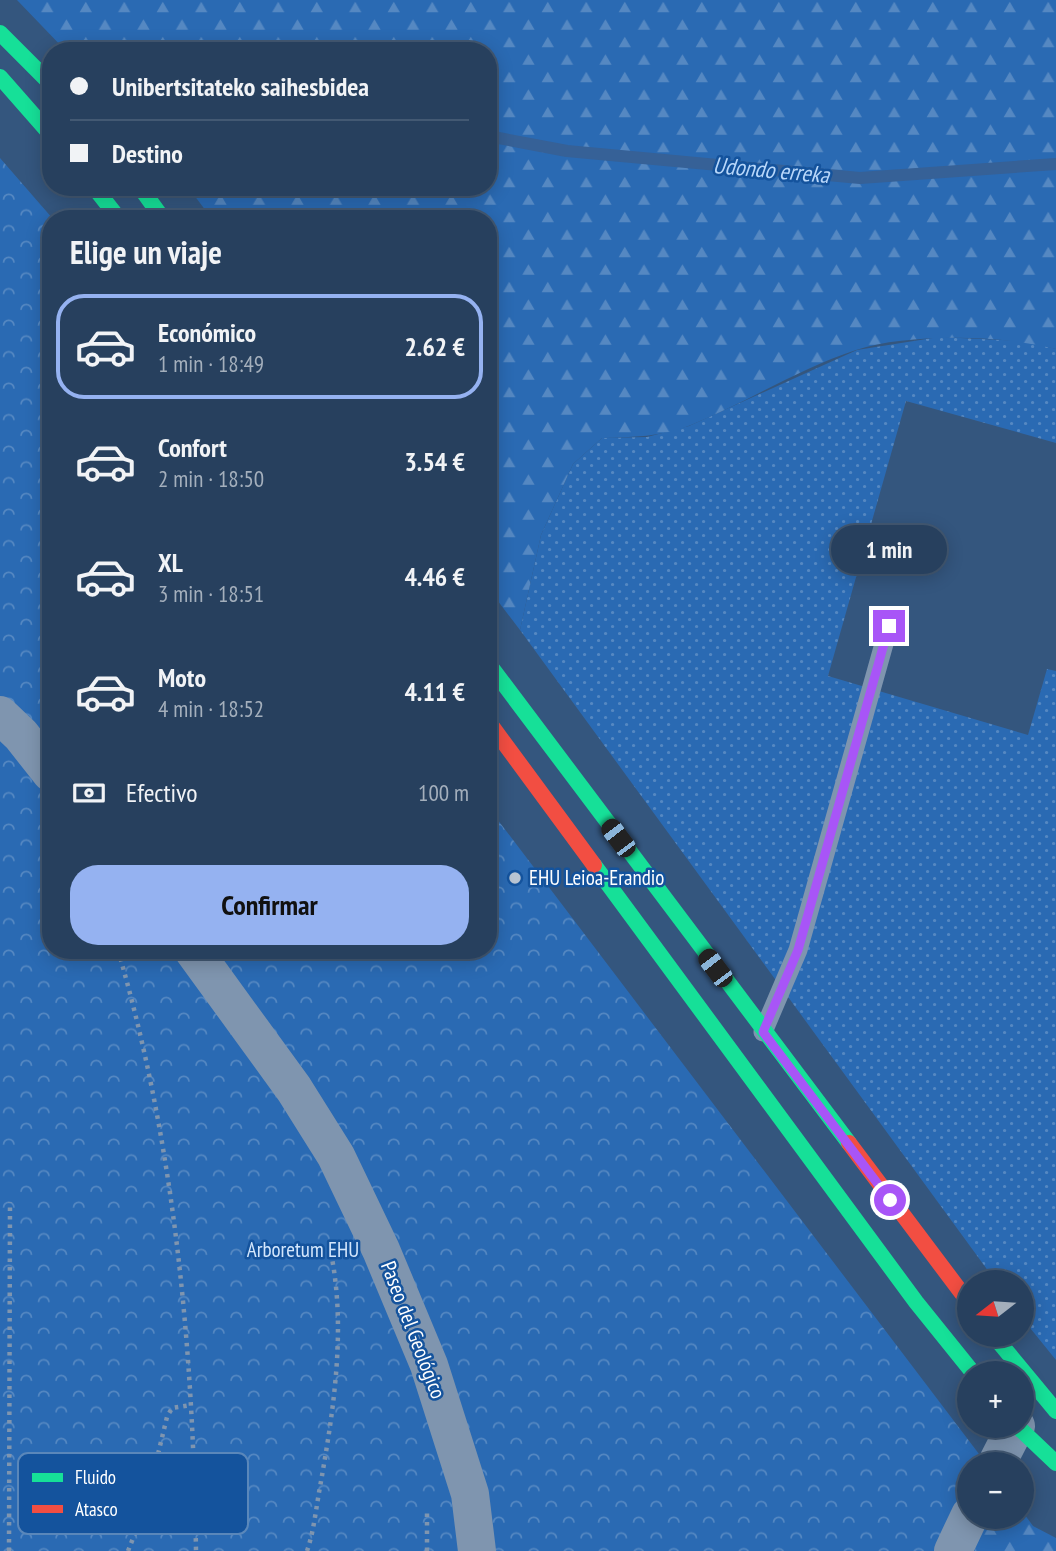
<!DOCTYPE html>
<html lang="es">
<head>
<meta charset="utf-8">
<style>
  body { margin:0; font-family:"PT Sans Narrow",sans-serif; background:#334b67; color:#f1f3f6; height:100vh; display:flex; flex-direction:column; font-size:26px; white-space:nowrap }
  * { box-sizing:border-box; margin:0 }
  p { font-size:23px; color:#a4afbc }
  .icon { flex:none; width:38px; height:38px; fill:none; stroke:currentColor; stroke-width:2; stroke-linecap:round; stroke-linejoin:round }
  .map { position:relative; flex:1; overflow:hidden }
  .details { position:absolute; left:42px; top:210px; width:455px; height:749px; display:flex; flex-direction:column; background:#27405e; border-radius:28px; box-shadow:0 4px 18px #0003,0 0 0 2px #435973 }
  .details>* { flex:none }
  .banner { position:absolute; left:42px; top:42px; width:455px; height:154px; border-radius:28px; box-shadow:0 4px 18px #0003,0 0 0 2px #435973; display:grid; align-content:center; height:154px; padding:0 28px; background:#27405e }
  .needle { width:46px; rotate:253deg }
  .buttons { position:absolute; left:957px; top:1270px; display:grid; gap:14px }
  .buttons a { display:grid; place-items:center; width:77px; height:77px; border-radius:50%; background:#27405e; box-shadow:0 4px 18px #0003,0 0 0 2px #435973; font-size:35px }
  .end { position:absolute; width:32px; height:32px; margin:-16px; border:9px solid #a855f7; background:#fff; box-shadow:0 0 0 4px #fff }
  .from { border-radius:50% }
  .bubble { position:absolute; height:49px; border-radius:24px; background:#27405e; box-shadow:0 4px 18px #0003,0 0 0 2px #435973; font-size:23px; font-weight:700; line-height:49px; text-align:center }
  .car { position:absolute; width:21px; height:42px; margin:-21px -10px; border-radius:9px; box-shadow:0 0 5px 2px #0007; background:linear-gradient(#222 24%,#8ab4d8 0 40%,#222 0 76%,#8ab4d8 0 86%,#222 0) }
  .banner b { display:flex; align-items:center; gap:24px; height:66px; font-size:26px }
  .banner b+b { border-top:2px solid #435973 }
  .banner i { width:18px; height:18px; background:#f1f3f6 }
  ul { padding:0; list-style:none }
  li { display:flex; align-items:center; gap:21px; height:105px; margin:0 14px 10px; padding:0 14px; border:4px solid transparent; border-radius:28px }
  li div { flex:1 }
  li b { display:block; font-size:26px }
  li em { font-style:normal; font-weight:700 }
  li.on { border-color:#95b2f1 }
  li>.icon { width:63px; height:63px; stroke-width:1.5 }
  h2 { padding:0 28px; font-size:32px; line-height:84px }
  .pay { display:flex; align-items:center; gap:18px; height:77px; padding:0 28px; font-size:26px }
  .pay p { margin-inline-start:auto }
  .primary-button { display:flex; gap:14px; margin-top:auto; padding:14px 28px }
  .primary-button a { flex:1; height:80px; border-radius:28px; background:#95b2f1; color:#111; font-size:28px; font-weight:700; line-height:80px; text-align:center }
  .map>svg:first-child { display:block }
  .grass { fill:url(#grass-dots) }
  .forest { fill:url(#forest-firs) }
  .park { fill:url(#park-crowns) }
  .lines { fill:none; stroke-linecap:round; stroke-linejoin:round }
  .stream { stroke:#366197; stroke-width:12 }
  .path { stroke:#7f95af; stroke-width:4.5; stroke-dasharray:3.5 5; stroke-linecap:butt }
  .lane { stroke:#7f95af; stroke-width:19 }
  .street { stroke:#7f95af; stroke-width:38 }
  .fast { stroke:#16e098; stroke-width:16 }
  .jam { stroke:#f24e42; stroke-width:16 }
  .route { stroke:#a855f7; stroke-width:9 }
  .poi-dot { fill:#b8c4d2; stroke:#14539d; stroke-width:2.5 }
  .labels { text-anchor:middle; stroke-width:5; stroke-linejoin:round; paint-order:stroke }
  .poi-label { font-size:21px; fill:#fff; stroke:#14539d; text-anchor:start }
  .park-label { font-size:21px; fill:#d4e7fd; stroke:#14539d }
  .street-label { font-size:21px; fill:#fff; stroke:#14539d }
  .water-label { font-size:23px; font-style:italic; fill:#b8d7fa; stroke:#14539d }
  .key { fill:#14539d; stroke:#5a87ba; stroke-width:2 }
  .key-label { font-size:19px; fill:#fff }
</style>
</head>
<body>
<div class="map">
<svg width="1056" height="1551" viewBox="0 0 1056 1551">
  <defs>
    <pattern id="grass-dots" width="8" height="8" patternUnits="userSpaceOnUse" patternTransform="scale(1.75)"><rect width="8" height="8" fill="#2a6ab3"/><path d="M2 2h.1M6 6h.1" fill="none" stroke="#5588c2" stroke-width="1.8" stroke-linecap="round"/></pattern>
    <pattern id="forest-firs" width="22" height="20" patternUnits="userSpaceOnUse" patternTransform="scale(1.75)"><rect width="22" height="20" fill="#2a6ab3"/><path d="M5 1l3.5 6h-7zM16 11l3.5 6h-7z" fill="#5588c2"/></pattern>
    <pattern id="park-crowns" width="20" height="18" patternUnits="userSpaceOnUse" patternTransform="scale(1.75)"><rect width="20" height="18" fill="#2a6ab3"/><path d="M2 6a3 3 0 1 1 6 0M12 15a3 3 0 1 1 6 0" fill="none" stroke="#5588c2"/></pattern>
  </defs>
  <rect width="100%" height="100%" fill="#34567e"/>
  <path class="grass" d="M 939,337 L 1026,341 L 1056,349 L 1056,443 L 906,401 L 828,676 L 1028,735 L 1047,669 L 1056,671 L 1056,1360 L 1022,1318 L 1022,1283 L 997,1283 L 520,630 L 541,535 L 573,464 L 602,438 L 647,437 L 689,426 L 857,350 Z"/>
  <path class="forest" d="M 17,0 L 1056,0 L 1056,349 C 1002,335 909,333 856,350 C 798,369 746,403 691,425 C 662,437 632,437 602,438 L 573,464 L 541,535 L 520,630 L 488,588 L 488,219 L 212,219 L 188,187 L 488,187 L 488,51 L 66,51 Z
    M 1022,1511 L 1033,1526 L 1056,1538 L 1056,1551 L 975,1551 L 976,1517 L 1022,1517 Z"/>
  <path class="park" d="M 0,158 L 53,219 L 51,950 L 488,950 L 488,807 L 979,1454 L 979,1465 L 970,1465 L 970,1517 L 976,1517 L 975,1551 L 0,1551 Z"/>
  <g class="lines">
    <path class="stream" d="M 488,136 L 567,151 L 860,178 L 1056,164"/>
    <path class="path" d="M 118,950 C 175,1146 193,1348 196,1551
      M 9,1551 L 10,1202
      M 128,1551 L 145,1508 L 167,1417 L 172,1408 L 191,1405
      M 307,1551 C 314,1531 316,1508 320,1487 C 334,1408 348,1320 328,1240
      M 427,1551 L 427,1509"/>
    <path class="lane" d="M 763,1032 L 798,950 L 889,626"/>
    <path class="street" d="M 0,715 L 21,735 L 51,773
      M 193,950 L 294,1089 L 336,1156 L 381,1250 L 429,1365 L 470,1494 L 477,1551
      M 996,1465 L 1016,1426
      M 953,1551 L 970,1515"/>
    <path class="fast" d="M 0,33 L 51,84
      M 0,77 L 51,135
      M 94,187 L 119,219
      M 140,187 L 163,219
      M 488,663 L 849,1143
      M 594,865 L 916,1302 L 974,1374
      M 993,1335 L 1056,1411
      M 1017,1426 L 1056,1463"/>
    <path class="jam" d="M 488,721 L 594,865
      M 849,1143 L 970,1304"/>
  </g>
  <g class="lines">
    <path class="route" d="M 889,626 L 798,950 L 763,1032 L 890,1200"/>
  </g>
  <circle class="poi-dot" cx="515" cy="878" r="7"/>
  <g class="labels">
    <g class="poi-label">
      <text x="529" y="885">EHU Leioa-Erandio</text>
    </g>
    <g class="park-label">
      <text x="303" y="1257">Arboretum EHU</text>
    </g>
    <g class="street-label">
      <text transform="translate(413 1330) rotate(69)" y="7">Paseo del Geológico</text>
    </g>
    <g class="water-label">
      <text transform="translate(771 170) rotate(5)" y="8">Udondo erreka</text>
    </g>
  </g>
  <rect x="18" y="1453" width="230" height="81" rx="10" class="key"/>
  <rect x="32" y="1473" width="31" height="9" fill="#16e098"/>
  <rect x="32" y="1505" width="31" height="8" fill="#f24e42"/>
  <g class="key-label">
    <text x="75" y="1484">Fluido</text>
    <text x="75" y="1516">Atasco</text>
  </g>
</svg>
<div class="buttons">
<a><svg class="needle" viewBox="-14 -14 28 28"><path d="M0-13l5 13h-10z" fill="#e53935"/><path d="M0 13l5-13h-10z" fill="#a4afbc"/></svg></a>
<a>+</a>
<a>−</a>
</div>
<i class="end from" style="left:890px;top:1200px"></i>
<i class="end" style="left:889px;top:626px"></i>
<div class="bubble" style="left:831px;top:525px;width:116px">1 min</div>
<i class="car" style="left:618px;top:838px;rotate:323deg"></i>
<i class="car" style="left:715px;top:968px;rotate:323deg"></i>
<div class="banner">
<b><i class="from"></i>Unibertsitateko saihesbidea</b>
<b><i></i>Destino</b>
</div>
<section class="details">
<h2>Elige un viaje</h2>
<ul>
<li class="on"><svg class="icon" aria-label="car" viewBox="0 0 24 24"><path d="M5 17H2v-5l4-1 3-4h7l3 4 3 1v5h-3M9 17h6M6 11h13"/><circle cx="7" cy="17" r="2"/><circle cx="17" cy="17" r="2"/></svg><div><b>Económico</b><p>1 min · 18:49</p></div><em>2.62 €</em></li>
<li><svg class="icon" aria-label="car" viewBox="0 0 24 24"><path d="M5 17H2v-5l4-1 3-4h7l3 4 3 1v5h-3M9 17h6M6 11h13"/><circle cx="7" cy="17" r="2"/><circle cx="17" cy="17" r="2"/></svg><div><b>Confort</b><p>2 min · 18:50</p></div><em>3.54 €</em></li>
<li><svg class="icon" aria-label="car" viewBox="0 0 24 24"><path d="M5 17H2v-5l4-1 3-4h7l3 4 3 1v5h-3M9 17h6M6 11h13"/><circle cx="7" cy="17" r="2"/><circle cx="17" cy="17" r="2"/></svg><div><b>XL</b><p>3 min · 18:51</p></div><em>4.46 €</em></li>
<li><svg class="icon" aria-label="car" viewBox="0 0 24 24"><path d="M5 17H2v-5l4-1 3-4h7l3 4 3 1v5h-3M9 17h6M6 11h13"/><circle cx="7" cy="17" r="2"/><circle cx="17" cy="17" r="2"/></svg><div><b>Moto</b><p>4 min · 18:52</p></div><em>4.11 €</em></li>
</ul>
<div class="pay"><svg class="icon" aria-label="cash" viewBox="0 0 24 24"><path d="M3 7h18v10H3z"/><circle cx="12" cy="12" r="2"/></svg>Efectivo<p>100 m</p></div>
<div class="primary-button"><a>Confirmar</a></div>
</section>
</div>
</body>
</html>
